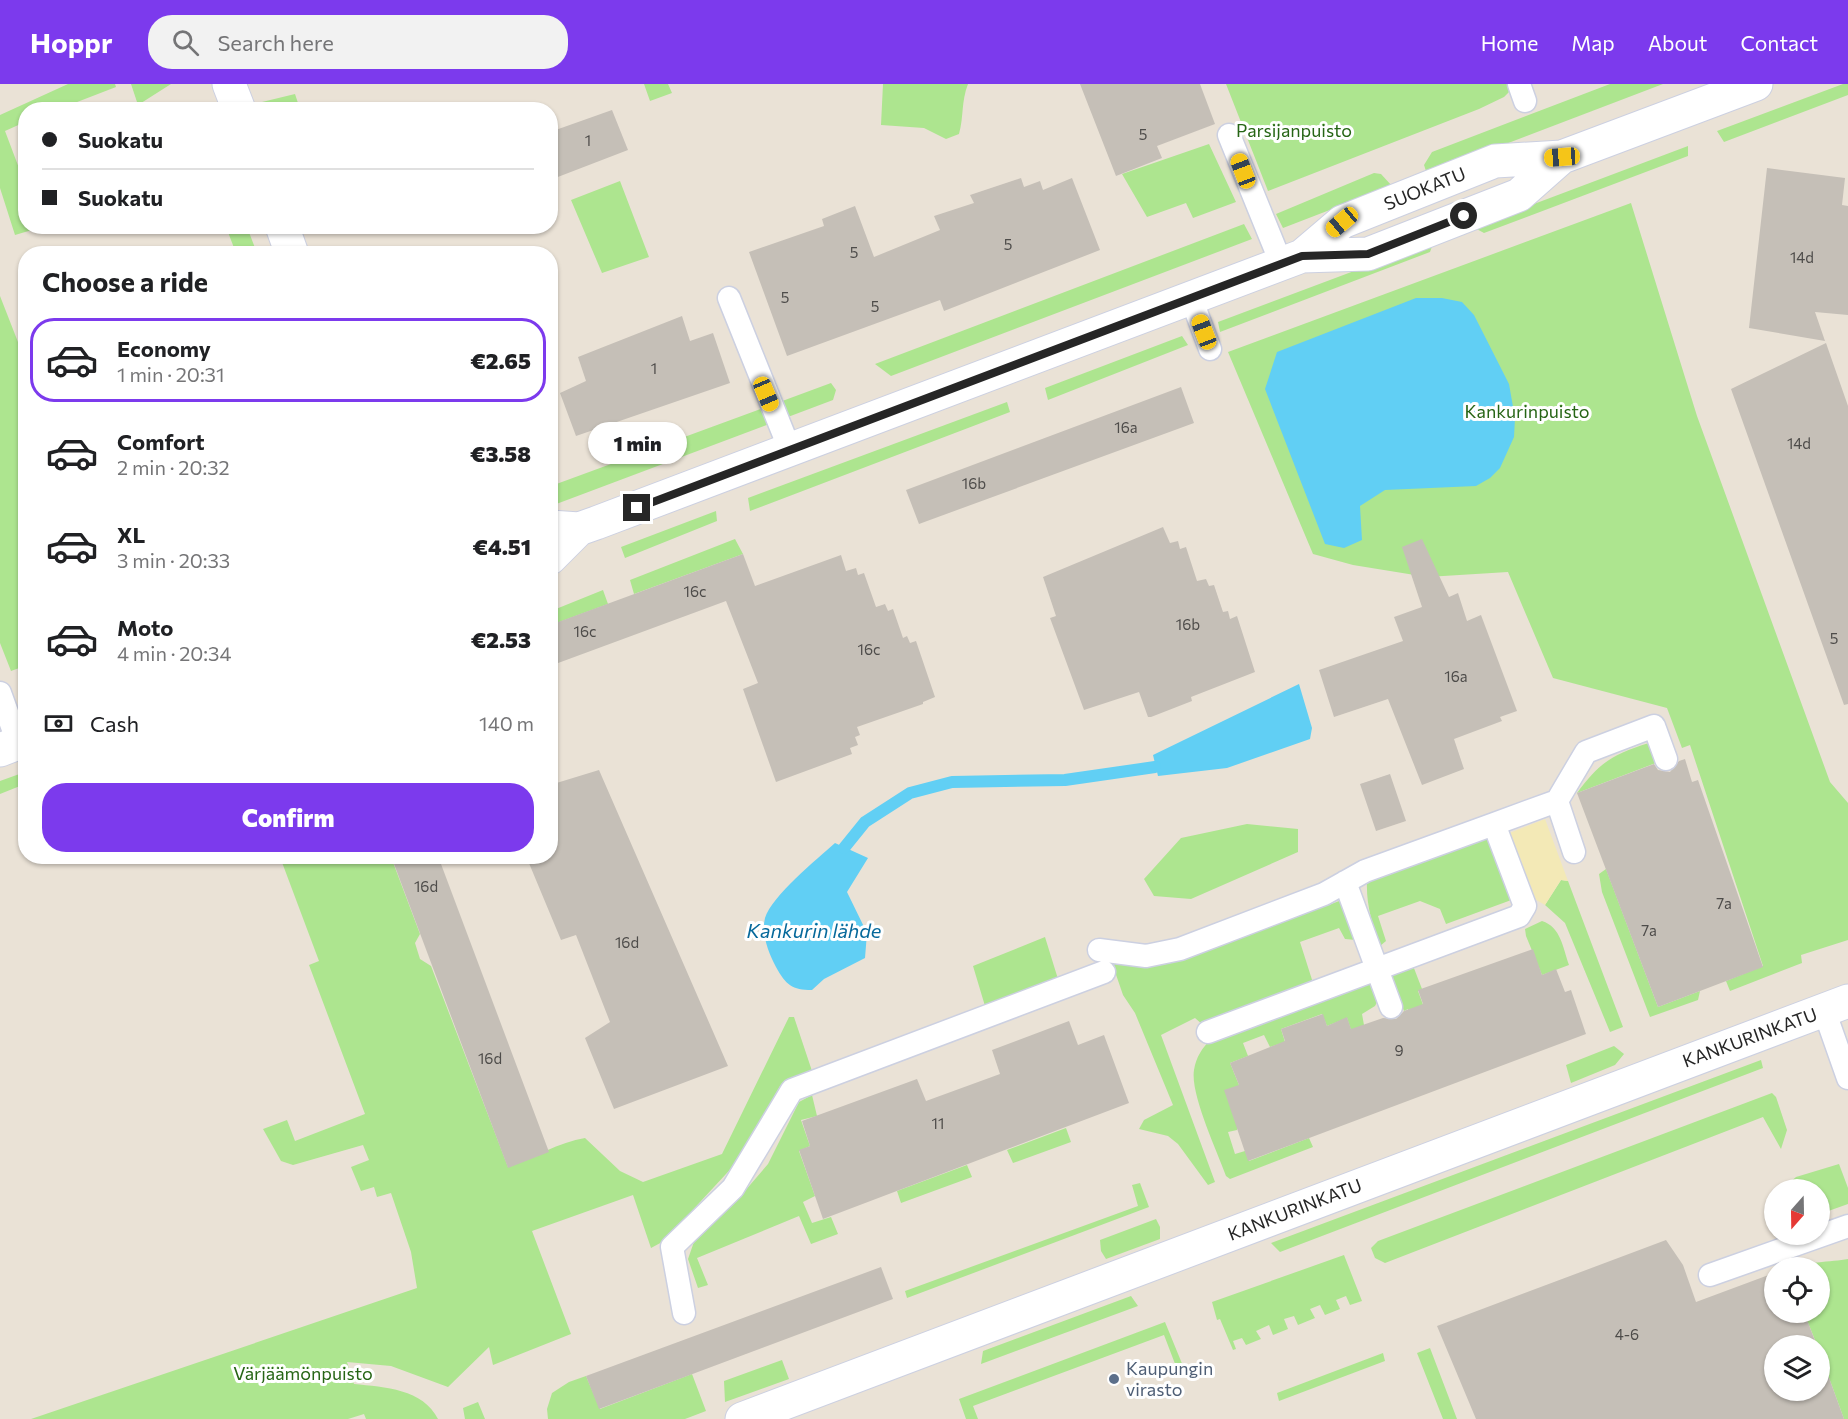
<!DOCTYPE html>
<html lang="en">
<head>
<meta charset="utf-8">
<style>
  body { margin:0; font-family:Commissioner,sans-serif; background:#f2f2f2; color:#202124; height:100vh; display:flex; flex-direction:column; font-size:22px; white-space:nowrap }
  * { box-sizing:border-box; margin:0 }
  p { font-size:20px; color:#757577 }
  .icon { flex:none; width:33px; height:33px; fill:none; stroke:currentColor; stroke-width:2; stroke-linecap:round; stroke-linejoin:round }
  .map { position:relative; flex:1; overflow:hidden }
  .panel { position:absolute; left:18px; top:162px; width:540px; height:618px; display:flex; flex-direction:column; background:#fff; border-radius:24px; box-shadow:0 2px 4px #0004 }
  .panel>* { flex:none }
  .guide { position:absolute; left:18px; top:18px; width:540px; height:132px; border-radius:24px; box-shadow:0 2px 4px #0004; display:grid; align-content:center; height:132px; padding:0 24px; background:#fff }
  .needle { width:39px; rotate:200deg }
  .controls { position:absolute; left:1764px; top:1095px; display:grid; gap:12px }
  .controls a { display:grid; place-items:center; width:66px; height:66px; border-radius:50%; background:#fff; box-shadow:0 2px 4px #0004; font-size:30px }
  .end { position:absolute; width:27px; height:27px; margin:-14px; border:8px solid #262626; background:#fff; box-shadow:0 0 0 3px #fff }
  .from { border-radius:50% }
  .bubble { position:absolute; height:42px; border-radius:21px; background:#fff; box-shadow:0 2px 4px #0004; font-size:20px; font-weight:800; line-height:42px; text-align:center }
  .car { position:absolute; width:18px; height:36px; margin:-18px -9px; border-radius:8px; box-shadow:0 0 4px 2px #0007; background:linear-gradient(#f5c518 24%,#345 0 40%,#f5c518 0 76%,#345 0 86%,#f5c518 0) }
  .guide b { display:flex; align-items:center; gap:21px; height:57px; font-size:22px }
  .guide b+b { border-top:2px solid #e0e0e0 }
  .guide i { width:15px; height:15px; background:#202124 }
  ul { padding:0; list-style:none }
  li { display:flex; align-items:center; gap:18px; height:84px; margin:0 12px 9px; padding:0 12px; border:3px solid transparent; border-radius:24px }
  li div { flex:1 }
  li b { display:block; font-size:22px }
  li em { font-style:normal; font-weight:800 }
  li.selected { border-color:#7c3aed }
  li>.icon { width:54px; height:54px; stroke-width:1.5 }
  h2 { padding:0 24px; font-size:27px; line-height:72px }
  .pay { display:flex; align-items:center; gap:15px; height:66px; padding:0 24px; font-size:22px }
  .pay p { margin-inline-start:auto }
  .cta { display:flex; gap:12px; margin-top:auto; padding:12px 24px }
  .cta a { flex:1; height:69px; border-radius:24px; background:#7c3aed; color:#fff; font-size:24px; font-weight:800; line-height:69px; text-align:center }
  header { display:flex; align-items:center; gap:36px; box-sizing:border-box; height:84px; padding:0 30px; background:#7c3aed; color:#fff }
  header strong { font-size:28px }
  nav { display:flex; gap:33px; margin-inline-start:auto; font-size:21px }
  .search { width:420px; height:54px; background:#f2f2f2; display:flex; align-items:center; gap:15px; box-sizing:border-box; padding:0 21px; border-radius:24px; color:#757577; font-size:22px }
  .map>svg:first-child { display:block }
  .green { fill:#ade58f }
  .sand { fill:#f3e9b6 }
  .water { fill:#61cff4 }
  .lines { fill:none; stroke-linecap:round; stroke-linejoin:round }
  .stream { stroke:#61cff4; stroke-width:12 }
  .building { fill:#c5bfb7 }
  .lane-casing { stroke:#ccd0e1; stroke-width:25 }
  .street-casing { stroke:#ccd0e1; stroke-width:35 }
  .secondary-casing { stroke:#ccd0e1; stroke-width:35 }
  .lane { stroke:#fff; stroke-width:22 }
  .street { stroke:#fff; stroke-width:33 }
  .secondary { stroke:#fff; stroke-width:33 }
  .route { stroke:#262626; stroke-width:8 }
  .service-dot { fill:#5c6f8a; stroke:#fff; stroke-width:2 }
  .labels { text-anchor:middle; stroke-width:6; stroke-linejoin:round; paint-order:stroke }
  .number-label { font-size:15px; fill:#4e4c4a }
  .park-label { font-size:18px; fill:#266515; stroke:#fff }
  .street-label { font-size:18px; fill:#262626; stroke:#fff }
  .service-label { font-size:18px; fill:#4e5e75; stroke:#fff; text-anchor:start }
  .water-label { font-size:20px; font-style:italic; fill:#06699b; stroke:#fff }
</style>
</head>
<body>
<header>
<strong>Hoppr</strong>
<div class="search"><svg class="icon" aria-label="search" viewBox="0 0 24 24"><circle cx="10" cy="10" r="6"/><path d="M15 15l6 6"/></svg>Search here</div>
<nav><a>Home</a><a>Map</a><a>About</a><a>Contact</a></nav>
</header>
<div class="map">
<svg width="1848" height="1335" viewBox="0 0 1848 1335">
  <rect width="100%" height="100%" fill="#eae2d6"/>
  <path class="green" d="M 68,0 L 115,0 L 116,3 L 59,25 L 26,26 L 25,38 L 5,47 L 25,100 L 26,142 L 42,143 L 15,151 L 0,104 L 0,31 Z
    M 131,0 L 171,0 L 138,21 Z
    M 644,0 L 668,0 L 672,9 L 650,17 Z
    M 883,0 L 968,0 C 961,18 964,32 959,50 L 946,55 L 924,44 L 881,41 Z
    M 1226,0 L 1507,0 L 1509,8 L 1504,13 L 1479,25 L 1268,107 Z
    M 1610,0 L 1663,0 L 1427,90 L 1424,81 L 1432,68 Z
    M 1843,0 L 1848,0 L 1848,11 L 1724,58 L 1717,47 Z
    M 295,10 L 300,25 L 265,25 L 262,18 Z
    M 1209,60 L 1236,118 L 1193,134 L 1186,119 L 1147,133 L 1122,90 Z
    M 1688,62 L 1688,72 L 1484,149 L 1473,143 Z
    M 1374,89 L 1381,90 L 1392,102 L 1283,144 L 1276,130 Z
    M 620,97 L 649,173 L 602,189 L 571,116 Z
    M 1631,119 L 1697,332 L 1830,698 L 1848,719 L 1848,856 L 1801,871 L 1802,879 L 1730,907 L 1726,897 L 1763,882 L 1690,661 L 1682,664 L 1667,624 L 1553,594 L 1508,488 L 1427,493 L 1353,481 L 1313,470 L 1228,268 Z
    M 1244,140 L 1252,155 L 891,292 L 875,280 Z
    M 226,143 L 247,143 L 257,169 L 236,169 Z
    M 1434,157 L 1430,168 L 1220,248 L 1218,238 Z
    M 0,212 L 25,276 L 25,588 L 22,583 L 11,587 L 0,559 Z
    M 1182,252 L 1188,261 L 1048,316 L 1045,304 Z
    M 831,299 L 836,306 L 833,316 L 551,422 L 551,402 Z
    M 1007,318 L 1010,328 L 750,427 L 748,414 Z
    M 716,427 L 717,437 L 625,474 L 621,463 Z
    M 735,455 L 743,470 L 634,510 L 630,496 Z
    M 603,506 L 608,520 L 551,541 L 551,527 Z
    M 1649,659 L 1661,677 L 1577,709 C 1600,678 1613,670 1649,659 Z
    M 25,688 L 25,700 L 0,710 L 0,697 Z
    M 1247,740 L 1298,745 L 1298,768 L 1191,815 L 1154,812 L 1144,795 L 1181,754 Z
    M 1485,753 L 1491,754 L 1514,815 L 1446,840 L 1440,825 L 1420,817 L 1378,832 L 1386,857 L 1380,862 C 1372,840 1366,820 1367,797 Z
    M 280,773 L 391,773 L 420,850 L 415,859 L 420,875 L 431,882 L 508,1083 C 532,1074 560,1058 585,1054 L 620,1087 L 643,1098 L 722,1070 L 789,933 L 794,933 L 812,987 L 780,1002 L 738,1077 L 664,1157 L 651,1164 L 633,1111 L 532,1147 L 571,1250 L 493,1281 L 489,1263 L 448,1303 L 391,1282 L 347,1278 L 354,1300 C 385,1303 423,1305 438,1335 L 366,1335 L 364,1330 L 348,1335 L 31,1335 L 417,1204 L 411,1168 L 391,1109 L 377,1113 L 374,1103 L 361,1107 L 351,1083 L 369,1076 L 363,1061 L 293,1081 L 281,1077 L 263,1045 L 287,1036 L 295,1057 L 365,1030 L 309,881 L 319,877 Z
    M 1606,785 L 1658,923 L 1700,907 L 1698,916 L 1650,933 L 1602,808 L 1599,790 Z
    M 1561,796 L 1568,797 L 1623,943 L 1610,948 L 1565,839 L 1545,821 Z
    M 1342,816 L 1356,856 L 1345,855 L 1339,844 L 1300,858 L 1314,902 L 1203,941 L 1195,934 L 1161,951 L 1215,1098 L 1208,1101 L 1178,1060 L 1168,1052 L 1139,1045 L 1144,1036 L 1173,1021 L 1135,929 L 1123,911 L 1111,876 L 1162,881 L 1178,877 Z
    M 1542,837 C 1561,843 1563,864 1569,881 L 1542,891 L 1526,852 L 1525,845 Z
    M 1045,853 L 1058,895 L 985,922 L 973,882 Z
    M 1412,879 L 1422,905 L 1418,907 L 1426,929 L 1411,934 L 1408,925 L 1404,927 L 1389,887 Z
    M 1369,895 L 1378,916 L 1375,922 L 1362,930 L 1364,941 L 1354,955 L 1347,934 L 1327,942 L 1322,930 L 1281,945 L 1285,958 L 1270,963 L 1264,951 L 1243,959 L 1248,972 L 1230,979 L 1239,1001 L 1237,1046 L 1228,1048 L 1235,1070 L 1245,1067 L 1249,1077 L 1309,1054 L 1313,1063 L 1230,1095 L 1226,1092 C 1217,1067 1190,1010 1194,986 C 1196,973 1202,964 1212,954 Z
    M 1614,962 L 1624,970 L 1615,981 L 1571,999 L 1566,981 Z
    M 1761,976 L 1763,984 L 1280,1168 L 1271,1159 Z
    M 1772,1009 L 1776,1013 L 1787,1046 L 1781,1065 L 1763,1033 L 1385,1179 L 1375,1174 L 1371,1164 L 1378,1157 Z
    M 812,1011 L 817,1032 L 801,1036 L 810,1062 L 799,1067 L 815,1112 L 803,1118 L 812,1139 L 831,1133 L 838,1150 L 811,1160 L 799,1132 L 697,1174 L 708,1201 L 698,1204 L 688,1175 L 696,1152 L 744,1108 L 768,1080 L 799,1018 Z
    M 1066,1044 L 1071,1058 L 1013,1079 L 1007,1066 Z
    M 1839,1080 L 1848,1104 L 1848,1120 L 1820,1130 L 1820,1106 L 1787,1105 L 1787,1101 L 1796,1093 Z
    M 967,1081 L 972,1093 L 901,1119 L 897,1107 Z
    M 1140,1099 L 1149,1123 L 907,1214 L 905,1207 L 1138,1122 L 1132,1101 Z
    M 1156,1135 L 1160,1143 L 1160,1155 L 1106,1175 L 1101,1167 L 1100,1156 Z
    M 1344,1171 L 1362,1217 L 1350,1221 L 1346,1212 L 1336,1216 L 1340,1225 L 1325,1231 L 1320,1221 L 1310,1225 L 1315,1234 L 1298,1241 L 1294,1232 L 1284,1235 L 1288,1245 L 1273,1251 L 1269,1241 L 1256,1247 L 1261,1255 L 1246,1261 L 1242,1254 L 1233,1257 L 1236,1265 L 1233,1266 L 1220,1235 L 1217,1236 L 1212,1218 Z
    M 1848,1175 L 1848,1335 L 1844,1335 L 1820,1269 L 1820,1262 L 1817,1261 L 1804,1229 L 1820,1228 L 1820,1184 L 1790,1184 C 1803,1178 1832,1178 1848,1175 Z
    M 1131,1212 L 1138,1222 L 981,1280 L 983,1267 Z
    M 1165,1238 L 1183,1282 L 1177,1285 L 1164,1251 L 973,1322 L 978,1335 L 966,1335 L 959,1315 Z
    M 1430,1264 L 1457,1335 L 1443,1335 L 1417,1269 Z
    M 1383,1269 L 1385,1277 L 1279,1317 L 1277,1309 Z
    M 782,1276 L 789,1295 L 725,1318 L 724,1297 Z
    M 692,1290 L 706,1327 L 685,1335 L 548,1335 L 547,1325 L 552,1309 L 569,1298 L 586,1292 L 600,1325 Z
    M 478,1318 L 485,1335 L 465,1335 L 463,1324 Z"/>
  <path class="sand" d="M 1545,735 L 1568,797 L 1561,796 L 1545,821 L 1533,814 L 1507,750 Z"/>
  <path class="water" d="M 1416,214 L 1442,214 L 1462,218 L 1474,231 L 1509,300 L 1515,334 L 1514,353 L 1500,384 L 1490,394 L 1476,402 L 1385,406 L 1360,422 L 1362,456 L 1344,464 L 1325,460 L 1265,305 L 1277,268 Z
    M 1299,600 L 1312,644 L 1310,655 L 1227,684 L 1158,692 L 1153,671 Z
    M 835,759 L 868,774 L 847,808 L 867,849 L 865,874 L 824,895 L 812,906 C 792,906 786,901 776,883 C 769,870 761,850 765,834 C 772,812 817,775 835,759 Z"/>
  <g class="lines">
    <path class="stream" d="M 844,764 L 865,738 L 910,709 L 952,698 L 1065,696 L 1155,683"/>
  </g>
  <path class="building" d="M 1080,0 L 1200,0 L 1215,40 L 1157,62 L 1162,74 L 1116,92 Z
    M 612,26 L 628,66 L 550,96 L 550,48 Z
    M 1767,84 L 1845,94 L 1842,121 L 1848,122 L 1848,231 L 1815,228 L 1825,257 L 1749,244 Z
    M 1021,94 L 1024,103 L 1040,97 L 1043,106 L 1072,94 L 1100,166 L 944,227 L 940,216 L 787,272 L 749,168 L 824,142 L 822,135 L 855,122 L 874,173 L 940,146 L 934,132 L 974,119 L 970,111 Z
    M 682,232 L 690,257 L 713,249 L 730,299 L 576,352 L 560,309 L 586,297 L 578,273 Z
    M 1826,259 L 1848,322 L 1848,620 L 1844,621 L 1731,305 Z
    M 1181,303 L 1194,339 L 919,440 L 906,406 Z
    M 1163,443 L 1170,459 L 1178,457 L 1180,465 L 1186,463 L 1197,497 L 1206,495 L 1209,502 L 1214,501 L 1223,528 L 1228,527 L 1230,535 L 1237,532 L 1255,588 L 1191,613 L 1192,617 L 1151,633 L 1148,633 L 1139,608 L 1084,626 L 1050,534 L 1056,532 L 1043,493 Z
    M 1422,455 L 1449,513 L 1458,509 L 1467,537 L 1481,531 L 1517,627 L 1500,633 L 1502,637 L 1454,655 L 1464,685 L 1422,701 L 1388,615 L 1334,633 L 1319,586 L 1403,557 L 1394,533 L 1422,523 L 1402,463 Z
    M 743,470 L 755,502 L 841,471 L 846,487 L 856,484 L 858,491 L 864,489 L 876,523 L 885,520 L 888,527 L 893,525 L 903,554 L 907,552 L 910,559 L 916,557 L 935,613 L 923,618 L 923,620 L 857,643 L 860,651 L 855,653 L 858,661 L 850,664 L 852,670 L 776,698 L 743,605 L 758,599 L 726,517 L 550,582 L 550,541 Z
    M 1685,675 L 1692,698 L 1698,696 L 1763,883 L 1658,923 L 1577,709 L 1654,680 L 1658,686 L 1670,688 L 1679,677 Z
    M 599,686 L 728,982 L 614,1025 L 585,954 L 610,938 L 576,851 L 561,856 L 526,772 L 550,772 L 550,701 Z
    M 1390,690 L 1406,737 L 1376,747 L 1360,700 Z
    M 391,772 L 438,772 L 549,1068 L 508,1084 Z
    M 1533,865 L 1542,891 L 1556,885 L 1565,908 L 1571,906 L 1586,950 L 1248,1077 L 1224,1006 L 1239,1001 L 1230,979 L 1285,957 L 1281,945 L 1323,930 L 1327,942 L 1347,933 L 1351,945 L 1383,934 L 1396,935 L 1404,927 L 1423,920 L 1418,906 Z
    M 1069,937 L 1078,961 L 1104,951 L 1129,1019 L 823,1135 L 799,1066 L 810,1062 L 802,1037 L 917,995 L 926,1017 L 1000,990 L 992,966 Z
    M 1666,1156 L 1683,1181 L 1696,1218 L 1774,1189 L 1774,1228 L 1804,1228 L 1817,1262 L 1774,1262 L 1774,1306 L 1820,1306 L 1820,1269 L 1844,1335 L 1476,1335 L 1437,1242 Z
    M 881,1183 L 893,1215 L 599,1325 L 586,1292 Z"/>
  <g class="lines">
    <g class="lane-casing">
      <path id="lane" d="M 1519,0 L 1525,17
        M 1229,51 L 1281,179
        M 729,214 L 790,366
        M 1191,214 L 1210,265
        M 0,609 L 18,659
        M 1574,768 L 1557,717 L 1586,668 L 1654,642 L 1666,675
        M 1345,798 L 1391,923
        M 1099,866 L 1146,872 L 1180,865 L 1324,810 L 1365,787 L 1494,740
        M 1824,926 L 1848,994
        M 1208,948 L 1519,832 L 1525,822 L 1494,740 L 1557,717
        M 1710,1191 L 1848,1142
        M 684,1229 L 672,1163 L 733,1104 L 792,1006 L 1104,888"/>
    </g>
    <g class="street-casing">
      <path id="street" d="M 229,0 L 239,26
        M 282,142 L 292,170
        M 742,1335 L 1848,917"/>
    </g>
    <g class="secondary-casing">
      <path id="secondary" d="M 1302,172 L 1368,170 L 1519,111 L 1562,73
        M 550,443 L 579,445 L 596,439 L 1302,172 L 1342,138 L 1495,77 L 1562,73 L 1756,0
        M 550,474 L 579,445
        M 0,666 L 26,656"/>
    </g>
    <use href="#lane" class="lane"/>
    <use href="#street" class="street"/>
    <use href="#secondary" class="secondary"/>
  </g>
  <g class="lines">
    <path class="route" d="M 637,424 L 1302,172 L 1368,170 L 1464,132"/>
  </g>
  <circle class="service-dot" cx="1114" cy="1295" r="6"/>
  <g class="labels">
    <g class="number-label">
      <text x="1143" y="56">5</text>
      <text x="588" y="62">1</text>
      <text x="1008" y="166">5</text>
      <text x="854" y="174">5</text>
      <text x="1802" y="179">14d</text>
      <text x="785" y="219">5</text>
      <text x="875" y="228">5</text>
      <text x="654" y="290">1</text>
      <text x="1126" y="349">16a</text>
      <text x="1799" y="365">14d</text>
      <text x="974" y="405">16b</text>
      <text x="695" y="513">16c</text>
      <text x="1188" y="546">16b</text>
      <text x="585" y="553">16c</text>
      <text x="1834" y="560">5</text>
      <text x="869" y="571">16c</text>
      <text x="1456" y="598">16a</text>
      <text x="426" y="808">16d</text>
      <text x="1724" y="825">7a</text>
      <text x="1649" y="852">7a</text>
      <text x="627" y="864">16d</text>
      <text x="1399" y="972">9</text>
      <text x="490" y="980">16d</text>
      <text x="938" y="1045">11</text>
      <text x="1627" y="1256">4-6</text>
    </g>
    <g class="park-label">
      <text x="1294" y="53">Parsijanpuisto</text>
      <text x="1527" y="334">Kankurinpuisto</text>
      <text x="303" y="1296">Värjäämönpuisto</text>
    </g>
    <g class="street-label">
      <text transform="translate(1425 105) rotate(-22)" y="6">SUOKATU</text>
      <text transform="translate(1750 954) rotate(-20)" y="6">KANKURINKATU</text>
      <text transform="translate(1295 1126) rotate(-21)" y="6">KANKURINKATU</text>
    </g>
    <g class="service-label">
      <text x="1126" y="1291">Kaupungin<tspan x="1126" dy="21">virasto</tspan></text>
    </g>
    <g class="water-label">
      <text x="814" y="854">Kankurin lähde</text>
    </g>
  </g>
</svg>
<div class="controls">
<a><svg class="needle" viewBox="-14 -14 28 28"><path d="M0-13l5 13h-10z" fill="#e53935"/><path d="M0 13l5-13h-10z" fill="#757577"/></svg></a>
<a><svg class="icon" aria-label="locate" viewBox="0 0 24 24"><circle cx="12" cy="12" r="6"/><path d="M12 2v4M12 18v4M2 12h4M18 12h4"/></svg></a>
<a><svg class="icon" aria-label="layers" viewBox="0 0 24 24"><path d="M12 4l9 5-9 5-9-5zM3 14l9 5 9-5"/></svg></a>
</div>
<i class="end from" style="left:1464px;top:132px"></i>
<i class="end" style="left:637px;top:424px"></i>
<div class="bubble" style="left:588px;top:338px;width:99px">1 min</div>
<i class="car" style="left:1562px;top:73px;rotate:266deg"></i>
<i class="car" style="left:1243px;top:87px;rotate:339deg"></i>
<i class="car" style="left:1342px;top:138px;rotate:230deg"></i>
<i class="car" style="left:1204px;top:248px;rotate:339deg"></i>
<i class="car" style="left:766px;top:310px;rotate:157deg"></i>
<div class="guide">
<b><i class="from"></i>Suokatu</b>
<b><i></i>Suokatu</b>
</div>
<section class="panel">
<h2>Choose a ride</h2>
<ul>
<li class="selected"><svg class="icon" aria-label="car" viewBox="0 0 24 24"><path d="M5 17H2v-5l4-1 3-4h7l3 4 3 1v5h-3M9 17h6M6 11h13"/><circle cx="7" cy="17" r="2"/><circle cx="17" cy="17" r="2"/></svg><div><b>Economy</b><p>1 min · 20:31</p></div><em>€2.65</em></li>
<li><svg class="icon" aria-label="car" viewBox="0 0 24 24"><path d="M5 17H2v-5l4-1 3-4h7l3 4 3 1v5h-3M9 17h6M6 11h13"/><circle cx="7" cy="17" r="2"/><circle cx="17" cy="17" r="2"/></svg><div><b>Comfort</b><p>2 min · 20:32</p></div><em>€3.58</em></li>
<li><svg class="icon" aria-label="car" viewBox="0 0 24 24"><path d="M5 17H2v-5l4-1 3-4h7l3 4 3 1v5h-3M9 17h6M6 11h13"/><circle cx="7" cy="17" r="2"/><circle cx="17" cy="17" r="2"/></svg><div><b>XL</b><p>3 min · 20:33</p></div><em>€4.51</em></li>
<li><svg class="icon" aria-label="car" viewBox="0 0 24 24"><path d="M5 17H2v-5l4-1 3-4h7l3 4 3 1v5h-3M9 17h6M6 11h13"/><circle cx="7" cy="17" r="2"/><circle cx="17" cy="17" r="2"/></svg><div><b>Moto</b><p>4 min · 20:34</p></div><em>€2.53</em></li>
</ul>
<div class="pay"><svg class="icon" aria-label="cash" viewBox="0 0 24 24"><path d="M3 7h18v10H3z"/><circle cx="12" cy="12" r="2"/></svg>Cash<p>140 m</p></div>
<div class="cta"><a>Confirm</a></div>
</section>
</div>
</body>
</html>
